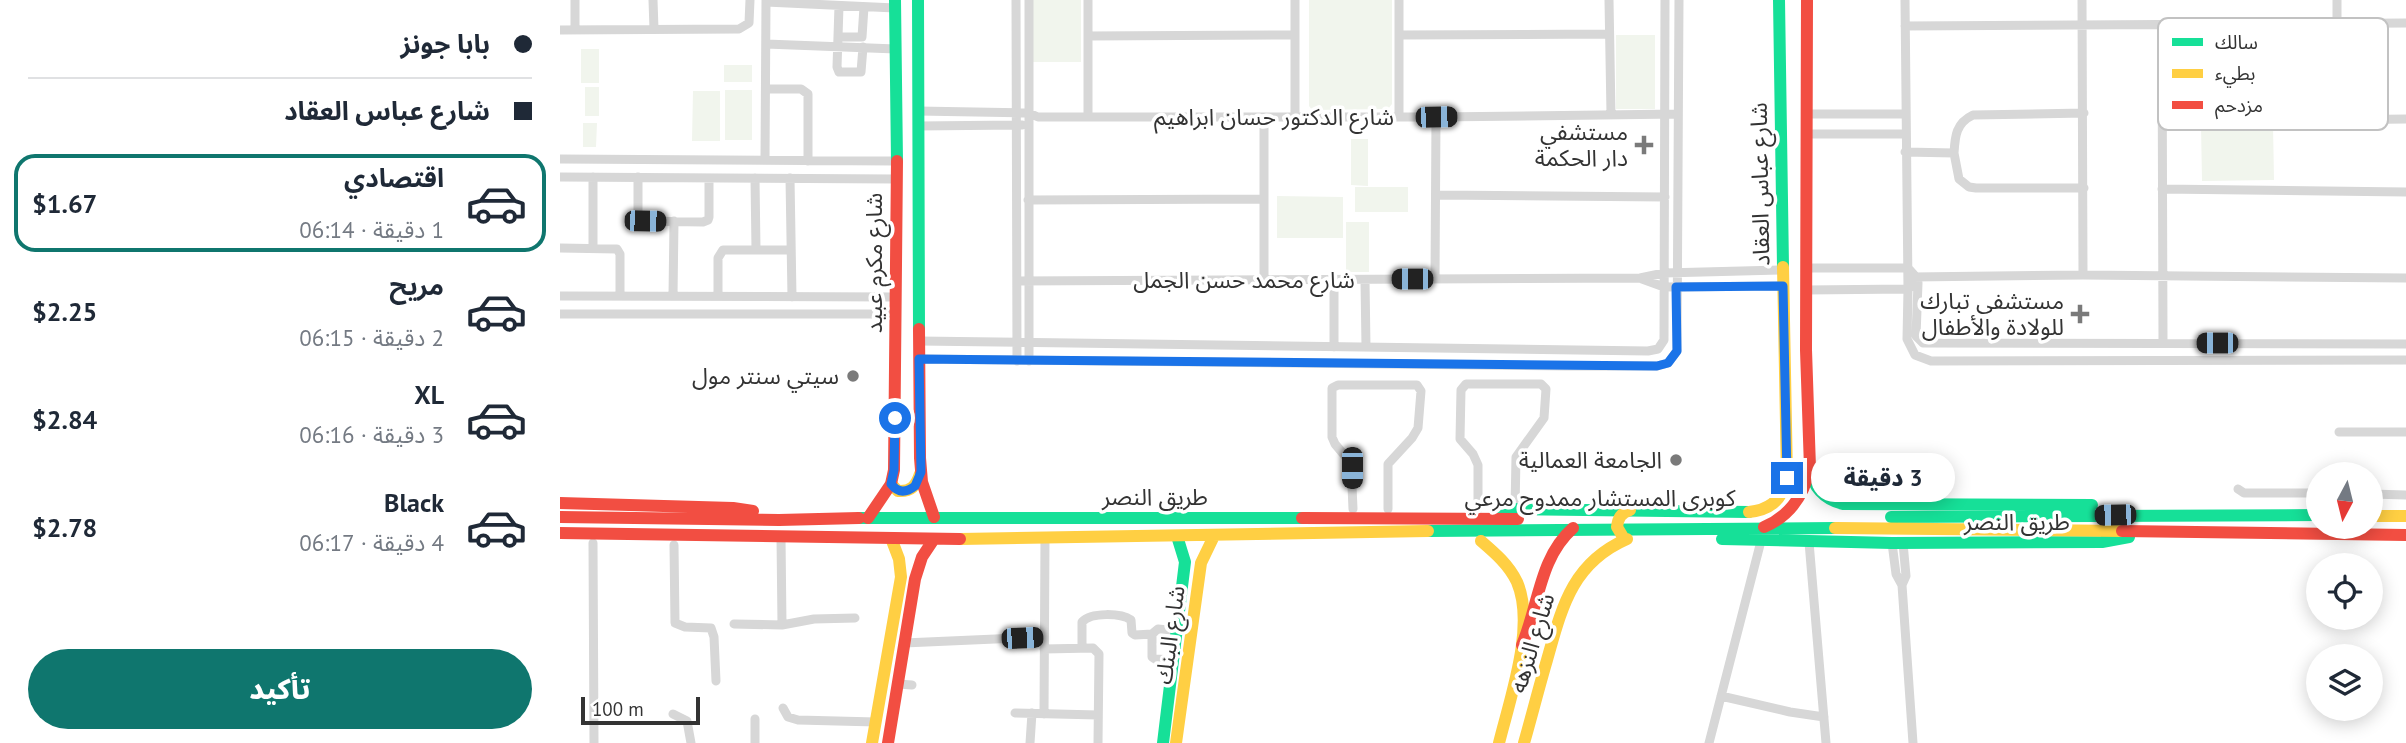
<!DOCTYPE html>
<html lang="ar">
<head>
<meta charset="utf-8">
<style>
  body { margin:0; font-family:"PT Sans","Noto Sans Arabic",sans-serif; background:#f2f2f3; color:#1f2937; direction:rtl; height:100vh; display:flex; flex-direction:column; font-size:26px; white-space:nowrap }
  * { box-sizing:border-box; margin:0 }
  p { font-size:23px; color:#747a83 }
  .icon { flex:none; width:38px; height:38px; fill:none; stroke:currentColor; stroke-width:2; stroke-linecap:round; stroke-linejoin:round }
  .map { position:relative; flex:1; overflow:hidden; direction:ltr }
  .sheet { display:flex; flex-direction:column; background:#fff; width:560px }
  .sheet>* { flex:none }
  .guide { display:grid; align-content:center; height:154px; padding:0 28px; background:#fff }
  .needle { width:46px; rotate:187deg }
  .fabs { position:absolute; left:1746px; top:462px; display:grid; gap:14px }
  .fabs a { display:grid; place-items:center; width:77px; height:77px; border-radius:50%; background:#fff; box-shadow:0 4px 18px #0003; font-size:35px }
  .scale { position:absolute; left:21px; bottom:18px; width:119px; box-sizing:border-box; padding-left:7px; border:4px solid #333; border-top:0; font-size:19px; line-height:24px; white-space:nowrap; color:#333; -webkit-text-stroke:5px #fff; paint-order:stroke }
  .end { position:absolute; width:32px; height:32px; margin:-16px; border:9px solid #1a73e8; background:#fff; box-shadow:0 0 0 4px #fff }
  .from { border-radius:50% }
  .bubble { position:absolute; height:49px; border-radius:24px; background:#fff; box-shadow:0 4px 18px #0003; font-size:23px; font-weight:800; line-height:49px; text-align:center; direction:rtl }
  .car { position:absolute; width:21px; height:42px; margin:-21px -10px; border-radius:9px; box-shadow:0 0 5px 2px #0007; background:linear-gradient(#222 24%,#8ab4d8 0 40%,#222 0 76%,#8ab4d8 0 86%,#222 0) }
  .guide b { display:flex; align-items:center; gap:24px; height:66px; font-size:26px }
  .guide b+b { border-top:2px solid #e0e1e3 }
  .guide i { width:18px; height:18px; background:#1f2937 }
  ul { padding:0; list-style:none }
  li { display:flex; align-items:center; gap:21px; height:98px; margin:0 14px 10px; padding:0 14px; border:4px solid transparent; border-radius:21px }
  li div { flex:1 }
  li b { display:block; font-size:26px }
  li em { font-style:normal; font-weight:800 }
  li.current { border-color:#0f766e }
  li>.icon { width:63px; height:63px; stroke-width:1.5 }
  .button { display:flex; gap:14px; margin-top:auto; padding:14px 28px }
  .button a { flex:1; height:80px; border-radius:42px; background:#0f766e; color:#fff; font-size:28px; font-weight:800; line-height:80px; text-align:center }
  main { display:flex; flex:1; min-height:0 }
  .map>svg:first-child { display:block }
  .green { fill:#f1f5ed }
  .lines { fill:none; stroke-linecap:round; stroke-linejoin:round }
  .street { stroke:#d7d7d7; stroke-width:9 }
  .fast { stroke:#16e098; stroke-width:12 }
  .slow { stroke:#ffcf43; stroke-width:12 }
  .jam { stroke:#f24e42; stroke-width:12 }
  .route { stroke:#1a73e8; stroke-width:9 }
  .poi-dot { fill:#7a7a7a; stroke:#fff; stroke-width:2.5 }
  .labels { text-anchor:middle; stroke-width:7; stroke-linejoin:round; paint-order:stroke }
  .street-label { font-size:23px; fill:#333; stroke:#fff }
  .poi-label { font-size:23px; fill:#333; stroke:#fff; text-anchor:end }
  .key { fill:#fff; stroke:#c2c2c2; stroke-width:2 }
  .key-label { font-size:19px; fill:#333 }
</style>
</head>
<body>
<main>
<div class="map">
<svg width="1846" height="743" viewBox="0 0 1846 743">
  <rect width="100%" height="100%" fill="#fff"/>
  <path class="green" d="M 472,0 L 521,0 L 521,62 L 472,62 Z
    M 749,0 L 832,0 L 832,104 L 828,109 L 752,110 L 749,106 Z
    M 1056,35 L 1095,35 L 1095,109 L 1056,109 Z
    M 21,49 L 39,49 L 39,83 L 21,83 Z
    M 164,65 L 192,65 L 192,82 L 164,82 Z
    M 25,87 L 39,87 L 39,116 L 25,116 Z
    M 165,90 L 192,90 L 192,140 L 165,140 Z
    M 133,91 L 160,91 L 160,141 L 132,141 Z
    M 23,123 L 37,123 L 36,147 L 23,147 Z
    M 1713,124 L 1714,180 L 1642,181 L 1641,125 Z
    M 791,139 L 808,139 L 808,186 L 791,185 Z
    M 795,187 L 848,187 L 848,212 L 795,212 Z
    M 717,196 L 783,197 L 783,238 L 717,238 Z
    M 786,222 L 809,222 L 809,272 L 786,272 Z"/>
  <g class="lines">
    <path class="street" d="M 15,0 L 15,30
      M 93,0 L 94,29
      M 456,0 L 457,361
      M 469,0 L 469,361
      M 735,0 L 735,117
      M 1049,0 L 1051,114
      M 1345,0 L 1348,289 L 1347,339 L 1355,355 L 1371,361 L 1846,360
      M 1522,0 L 1523,275
      M 1777,0 L 1777,24
      M 206,2 L 335,8
      M 279,6 L 277,67 L 279,72 L 301,72 L 303,47
      M 1602,25 L 1603,343
      M 1345,26 L 1846,23
      M 0,30 L 179,29 L 189,23 L 190,0
      M 839,35 L 1049,34
      M 528,36 L 735,35
      M 278,37 L 302,37 L 304,7
      M 206,44 L 336,49
      M 206,89 L 241,89 L 248,94 L 248,161
      M 358,111 L 469,113 L 478,117 L 876,117 L 1118,114
      M 1246,114 L 1345,114
      M 528,117 L 528,0
      M 839,117 L 839,0
      M 1602,122 L 1846,119
      M 358,126 L 462,125
      M 1246,134 L 1345,134
      M 1345,152 L 1394,153 L 1399,179 L 1409,187 L 1416,188 L 1524,188
      M 1394,153 C 1395,136 1396,123 1413,115 L 1524,113
      M 0,159 L 336,161
      M 205,160 L 206,0
      M 0,177 L 336,179
      M 78,177 L 78,216 L 82,221 L 143,222 L 148,220 L 149,217 L 149,178
      M 195,178 L 196,250
      M 230,178 L 232,297
      M 1602,189 L 1846,192
      M 877,195 L 1105,197
      M 468,200 L 704,199
      M 0,248 L 57,249 L 60,254 L 60,296
      M 33,248 L 33,177
      M 1247,268 L 1348,268
      M 1348,268 L 1356,277 L 1358,283 L 1356,336 L 1363,343 L 1846,344
      M 1353,277 L 1523,275 L 1846,278
      M 875,279 L 876,117
      M 1082,279 L 1104,287 L 1223,286
      M 805,280 L 806,347
      M 457,281 L 1080,278 L 1104,273 L 1223,270
      M 704,281 L 704,117
      M 1246,290 L 1348,289 L 1352,286
      M 0,296 L 335,297
      M 113,296 L 114,221
      M 158,296 L 158,258 L 163,250 L 231,250
      M 0,314 L 335,314
      M 359,341 L 1088,351 L 1098,349 L 1104,340 L 1105,0
      M 774,347 L 774,280
      M 360,359 L 1006,366 L 1097,366 L 1108,363 L 1117,351 L 1119,0
      M 1779,432 L 1846,432
      M 1678,489 L 1684,493 L 1759,493
      M 1811,494 L 1846,495
      M 793,509 L 791,463 L 775,444 L 772,437 L 772,388 L 778,385 L 857,385 L 861,391 L 858,428 L 852,438 L 828,464 L 828,509
      M 918,509 L 918,465 L 913,454 L 900,439 L 901,390 L 906,384 L 981,384 L 986,389 L 984,418 L 956,457 L 955,509
      M 221,537 L 222,625
      M 1249,542 L 1266,743
      M 33,543 L 34,743
      M 1332,543 L 1336,574 L 1342,585 L 1353,743
      M 114,545 L 115,623 L 125,627 L 151,628 L 154,637 L 156,681
      M 1342,585 L 1346,576 L 1343,543
      M 174,624 L 222,625 L 254,619 L 295,618
      M 344,643 L 483,637
      M 522,648 L 522,622 C 531,612 561,613 571,620 L 572,633 L 575,635 L 592,634
      M 484,649 L 533,648 L 539,654 L 538,743
      M 613,660 L 595,659 L 592,657 L 592,634 L 598,629 L 617,631
      M 338,684 L 352,685
      M 1161,696 L 1230,712 L 1264,717
      M 223,708 L 228,717 L 238,720 L 316,722
      M 455,713 L 538,715
      M 113,714 L 127,721 L 131,743
      M 484,714 L 485,538
      M 195,743 L 195,719
      M 470,743 L 472,713
      M 1149,743 L 1201,541"/>
    <path class="fast" d="M 335,0 L 337,161
      M 358,0 L 359,329
      M 1219,0 L 1223,267
      M 1250,468 C 1253,488 1264,499 1283,504 L 1532,505
      M 941,509 L 1189,512
      M 1331,517 L 1759,515
      M 299,518 L 742,518
      M 868,531 L 1275,528
      M 1162,539 L 1332,543 L 1542,542 L 1569,537
      M 603,743 L 625,562 L 617,536"/>
    <path class="slow" d="M 331,484 L 338,491 C 351,492 356,486 360,474
      M 1189,512 C 1210,510 1223,499 1227,478 L 1223,267
      M 1811,516 L 1846,516
      M 1275,528 L 1562,531
      M 1063,537 L 1057,527 C 1058,518 1061,513 1070,510
      M 400,539 L 868,531
      M 921,541 C 935,553 949,565 957,582 C 976,626 950,698 939,743
      M 312,743 L 341,577 L 339,559 L 331,538
      M 616,743 L 641,563 L 654,536
      M 964,743 C 972,715 979,687 987,660 C 1002,607 1012,563 1067,539"/>
    <path class="jam" d="M 1247,0 L 1246,350 L 1250,468
      M 359,329 L 360,458 L 362,482 L 374,517
      M 0,503 L 173,508 L 193,511
      M 0,517 L 219,520 L 299,518
      M 308,518 L 331,484 L 334,470 L 337,161
      M 742,518 L 958,519
      M 1204,527 C 1230,516 1244,495 1250,468
      M 1562,531 L 1846,535
      M 0,533 L 400,539
      M 962,645 C 979,605 979,558 1013,528
      M 328,743 L 355,579 L 362,557 L 374,539"/>
  </g>
  <g class="lines">
    <path class="route" d="M 335,418 L 334,470 L 331,484 C 338,493 346,493 355,486 L 361,472 L 359,359 L 1097,366 L 1108,363 L 1117,351 L 1116,287 L 1223,286 L 1227,478"/>
  </g>
  <g class="poi-dot">
    <path d="M1080.5 134.5h7v7h7v7h-7v7h-7v-7h-7v-7h7z"/>
    <path d="M1516.5 303.5h7v7h7v7h-7v7h-7v-7h-7v-7h7z"/>
    <circle cx="293" cy="376" r="7"/>
    <circle cx="1116" cy="460" r="7"/>
  </g>
  <g class="labels">
    <g class="street-label">
      <text x="714" y="125">شارع الدكتور حسان ابراهيم</text>
      <text transform="translate(1200 184) rotate(-91)" y="8">شارع عباس العقاد</text>
      <text transform="translate(314 263) rotate(-90)" y="8">شارع مكرم عبيد</text>
      <text x="684" y="288">شارع محمد حسن الجمل</text>
      <text x="595" y="505">طريق النصر</text>
      <text x="1040" y="506">كوبرى المستشار ممدوح مرعي</text>
      <text x="1457" y="530">طريق النصر</text>
      <text transform="translate(610 635) rotate(-82)" y="8">شارع البنك</text>
      <text transform="translate(972 643) rotate(-73)" y="8">شارع النزهه</text>
    </g>
    <g class="poi-label">
      <text x="1068" y="140">مستشفي<tspan x="1068" dy="26">دار الحكمة</tspan></text>
      <text x="1504" y="309">مستشفى تبارك<tspan x="1504" dy="26">للولادة والأطفال</tspan></text>
      <text x="279" y="384">سيتي سنتر مول</text>
      <text x="1102" y="468">الجامعة العمالية</text>
    </g>
  </g>
  <rect x="1598" y="18" width="230" height="112" rx="10" class="key"/>
  <rect x="1612" y="38" width="31" height="8" fill="#16e098"/>
  <rect x="1612" y="69" width="31" height="9" fill="#ffcf43"/>
  <rect x="1612" y="101" width="31" height="8" fill="#f24e42"/>
  <g class="key-label">
    <text x="1655" y="49">سالك</text>
    <text x="1655" y="80">بطيء</text>
    <text x="1655" y="112">مزدحم</text>
  </g>
</svg>
<div class="fabs">
<a><svg class="needle" viewBox="-14 -14 28 28"><path d="M0-13l5 13h-10z" fill="#e53935"/><path d="M0 13l5-13h-10z" fill="#747a83"/></svg></a>
<a><svg class="icon" aria-label="locate" viewBox="0 0 24 24"><circle cx="12" cy="12" r="6"/><path d="M12 2v4M12 18v4M2 12h4M18 12h4"/></svg></a>
<a><svg class="icon" aria-label="layers" viewBox="0 0 24 24"><path d="M12 4l9 5-9 5-9-5zM3 14l9 5 9-5"/></svg></a>
</div>
<div class="scale">100 m</div>
<i class="end from" style="left:335px;top:418px"></i>
<i class="end" style="left:1227px;top:478px"></i>
<div class="bubble" style="left:1251px;top:453px;width:144px">3 دقيقة</div>
<i class="car" style="left:876px;top:117px;rotate:89deg"></i>
<i class="car" style="left:85px;top:221px;rotate:91deg"></i>
<i class="car" style="left:852px;top:279px;rotate:270deg"></i>
<i class="car" style="left:1657px;top:343px;rotate:270deg"></i>
<i class="car" style="left:792px;top:468px;rotate:180deg"></i>
<i class="car" style="left:1555px;top:515px;rotate:269deg"></i>
<i class="car" style="left:462px;top:638px;rotate:88deg"></i>
</div>
<section class="sheet">
<div class="guide">
<b><i class="from"></i>بابا جونز</b>
<b><i></i>شارع عباس العقاد</b>
</div>
<ul>
<li class="current"><svg class="icon" aria-label="car" viewBox="0 0 24 24"><path d="M5 17H2v-5l4-1 3-4h7l3 4 3 1v5h-3M9 17h6M6 11h13"/><circle cx="7" cy="17" r="2"/><circle cx="17" cy="17" r="2"/></svg><div><b>اقتصادي</b><p>1 دقيقة · 06:14</p></div><em>$1.67</em></li>
<li><svg class="icon" aria-label="car" viewBox="0 0 24 24"><path d="M5 17H2v-5l4-1 3-4h7l3 4 3 1v5h-3M9 17h6M6 11h13"/><circle cx="7" cy="17" r="2"/><circle cx="17" cy="17" r="2"/></svg><div><b>مريح</b><p>2 دقيقة · 06:15</p></div><em>$2.25</em></li>
<li><svg class="icon" aria-label="car" viewBox="0 0 24 24"><path d="M5 17H2v-5l4-1 3-4h7l3 4 3 1v5h-3M9 17h6M6 11h13"/><circle cx="7" cy="17" r="2"/><circle cx="17" cy="17" r="2"/></svg><div><b>XL</b><p>3 دقيقة · 06:16</p></div><em>$2.84</em></li>
<li><svg class="icon" aria-label="car" viewBox="0 0 24 24"><path d="M5 17H2v-5l4-1 3-4h7l3 4 3 1v5h-3M9 17h6M6 11h13"/><circle cx="7" cy="17" r="2"/><circle cx="17" cy="17" r="2"/></svg><div><b>Black</b><p>4 دقيقة · 06:17</p></div><em>$2.78</em></li>
</ul>
<div class="button"><a>تأكيد</a></div>
</section>
</main>
</body>
</html>
